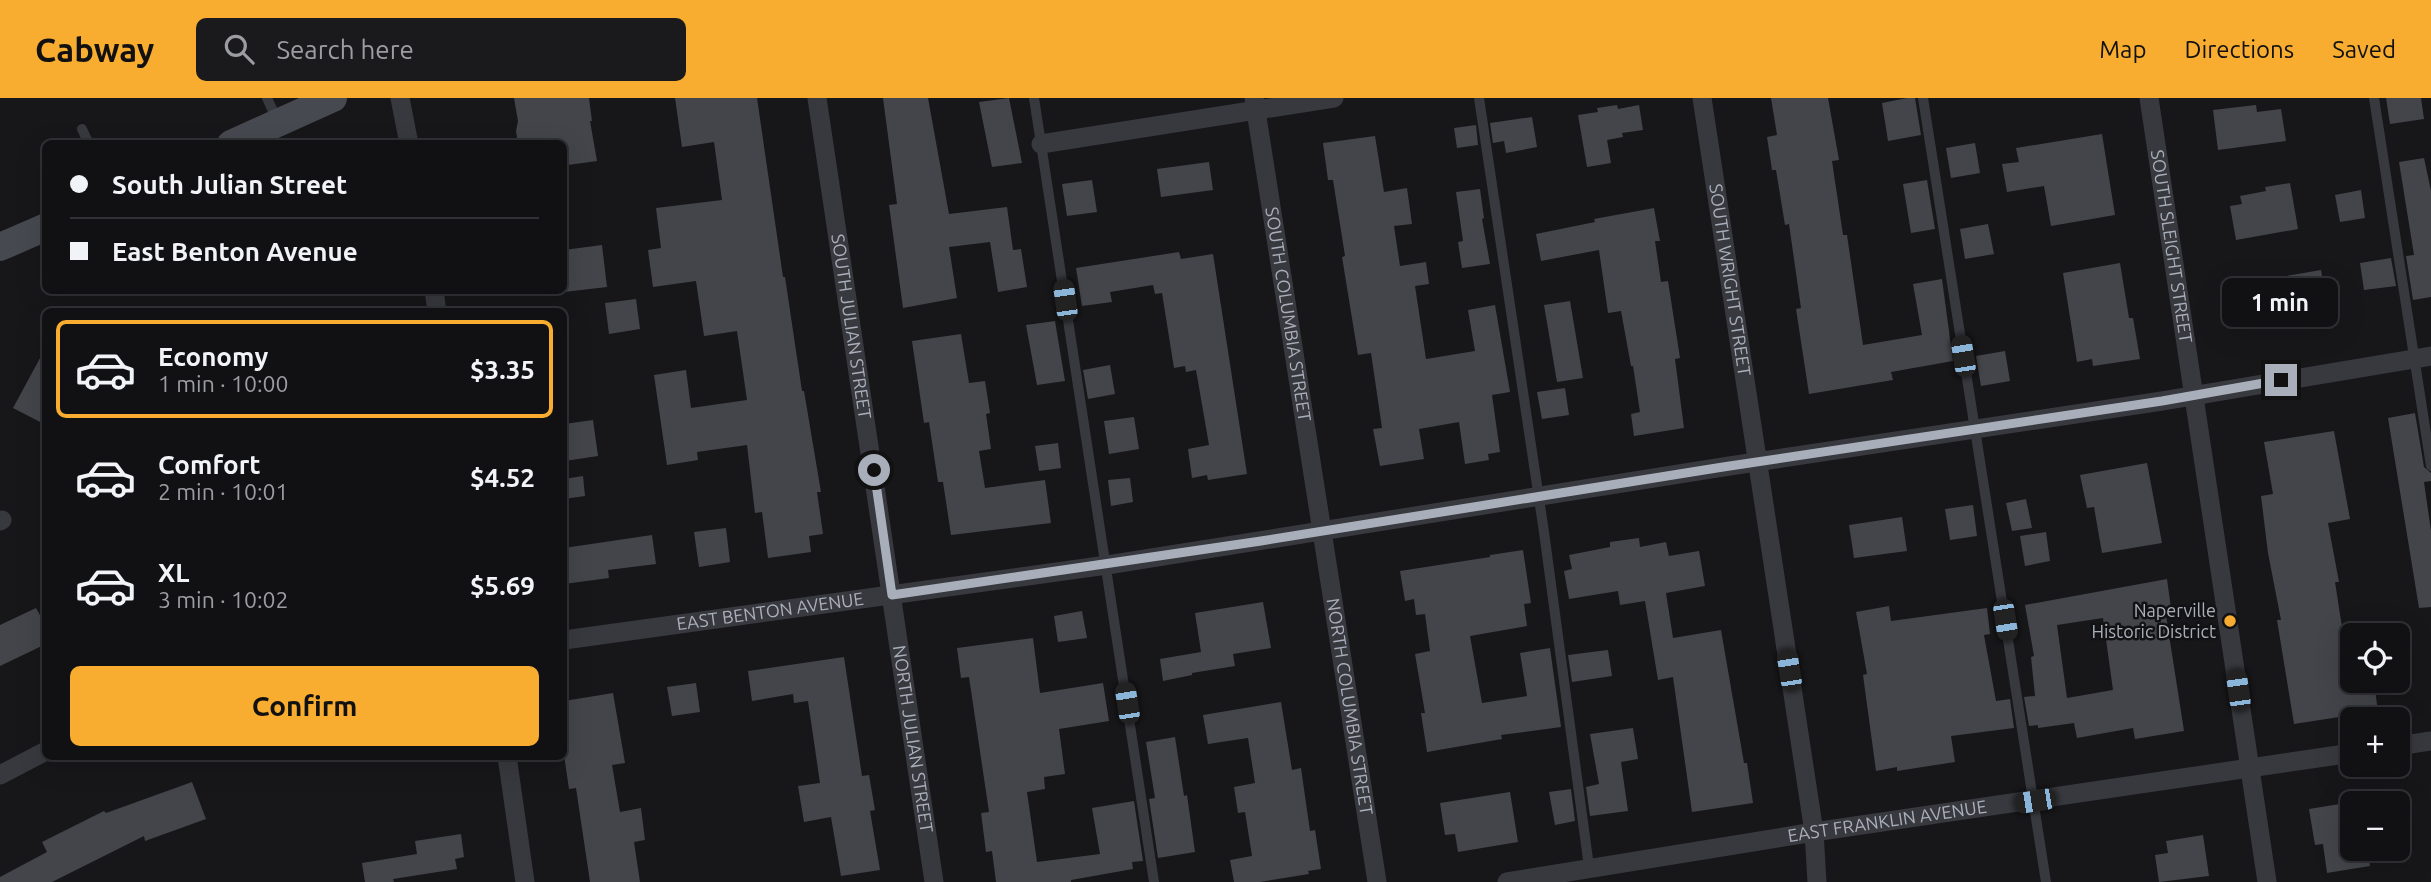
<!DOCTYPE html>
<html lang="en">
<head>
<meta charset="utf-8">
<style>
  body { margin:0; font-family:Ubuntu,sans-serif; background:#1a1a1d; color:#f1f3f6; height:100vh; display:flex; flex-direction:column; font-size:26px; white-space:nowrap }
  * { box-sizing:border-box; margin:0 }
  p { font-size:23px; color:#9c9da0 }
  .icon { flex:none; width:38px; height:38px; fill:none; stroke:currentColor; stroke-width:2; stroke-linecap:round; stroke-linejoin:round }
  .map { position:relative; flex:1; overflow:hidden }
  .panel { position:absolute; left:42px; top:210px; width:525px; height:452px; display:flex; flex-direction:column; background:#111114; border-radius:10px; box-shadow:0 7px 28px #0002,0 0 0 2px #303134 }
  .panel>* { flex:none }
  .top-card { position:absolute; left:42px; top:42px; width:525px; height:154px; border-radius:10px; box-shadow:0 7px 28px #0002,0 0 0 2px #303134; display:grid; align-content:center; height:154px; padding:0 28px; background:#111114 }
  .buttons { position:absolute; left:2340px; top:525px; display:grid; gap:14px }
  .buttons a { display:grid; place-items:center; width:70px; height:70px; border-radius:10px; background:#111114; box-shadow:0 7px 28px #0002,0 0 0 2px #303134; font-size:35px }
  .end { position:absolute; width:32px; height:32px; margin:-16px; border:9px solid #a9afba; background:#111; box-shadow:0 0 0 4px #111 }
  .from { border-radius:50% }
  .bubble { position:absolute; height:49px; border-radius:10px; background:#111114; box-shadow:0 7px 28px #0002,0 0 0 2px #303134; font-size:23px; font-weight:700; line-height:49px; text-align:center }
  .car { position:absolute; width:21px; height:42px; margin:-21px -10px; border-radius:9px; box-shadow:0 0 5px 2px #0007; background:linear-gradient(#222 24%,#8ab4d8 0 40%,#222 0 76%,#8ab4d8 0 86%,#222 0) }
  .top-card b { display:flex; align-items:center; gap:24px; height:66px; font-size:26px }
  .top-card b+b { border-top:2px solid #303134 }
  .top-card i { width:18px; height:18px; background:#f1f3f6 }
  ul { padding:12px 0 0; list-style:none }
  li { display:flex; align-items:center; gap:21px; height:98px; margin:0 14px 10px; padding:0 14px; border:4px solid transparent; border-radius:10px }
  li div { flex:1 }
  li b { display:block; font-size:26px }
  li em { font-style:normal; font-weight:700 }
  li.on { border-color:#f9ad30 }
  li>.icon { width:63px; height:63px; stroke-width:1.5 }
  .action { display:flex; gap:14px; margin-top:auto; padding:14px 28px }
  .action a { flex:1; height:80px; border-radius:10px; background:#f9ad30; color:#111; font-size:28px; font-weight:700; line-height:80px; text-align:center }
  header { display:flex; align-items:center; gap:42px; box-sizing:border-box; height:98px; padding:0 35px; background:#f9ad30; color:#111 }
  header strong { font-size:33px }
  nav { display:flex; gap:38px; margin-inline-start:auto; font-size:24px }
  .search { width:490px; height:63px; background:#1a1a1d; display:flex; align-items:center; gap:18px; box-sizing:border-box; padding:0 24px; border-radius:10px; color:#9c9da0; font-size:26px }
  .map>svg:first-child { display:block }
  .building { fill:#43454a; fill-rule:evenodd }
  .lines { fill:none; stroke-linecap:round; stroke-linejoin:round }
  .service { stroke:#38393f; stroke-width:10 }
  .minor { stroke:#38393f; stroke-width:19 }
  .secondary { stroke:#46494f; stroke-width:28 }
  .route { stroke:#a9afba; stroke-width:9 }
  .poi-dot { fill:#f9ad30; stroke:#121215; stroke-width:2.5 }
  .labels { text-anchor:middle; stroke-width:5; stroke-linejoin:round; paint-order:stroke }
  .street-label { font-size:18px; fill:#a9afba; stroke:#121215 }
  .poi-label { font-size:18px; fill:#a9afba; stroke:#121215; text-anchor:end }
</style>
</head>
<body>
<header>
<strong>Cabway</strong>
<div class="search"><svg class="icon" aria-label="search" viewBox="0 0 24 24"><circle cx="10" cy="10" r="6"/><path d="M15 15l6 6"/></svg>Search here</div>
<nav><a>Map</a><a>Directions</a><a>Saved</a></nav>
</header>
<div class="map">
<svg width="2431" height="784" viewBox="0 0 2431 784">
  <rect width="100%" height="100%" fill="#17171a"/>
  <path class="building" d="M 514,0 L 589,0 L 592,23 L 590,23 L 597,63 L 568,67 L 564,46 L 518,46 L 516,33 L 518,23 Z
    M 675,0 L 757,0 L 783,179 L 785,179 L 802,293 L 804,293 L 821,394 L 817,394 L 823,436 L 809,438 L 811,454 L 768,460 L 762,414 L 755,415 L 747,347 L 697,354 L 698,362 L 667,367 L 654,277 L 686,272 L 691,310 L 747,302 L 737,233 L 704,238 L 696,183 L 653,189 L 648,152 L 661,150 L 656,110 L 722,102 L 714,44 L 682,49 Z
    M 883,0 L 928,0 L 949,116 L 1007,109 L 1013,152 L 1021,151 L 1027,189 L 998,194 L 990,144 L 949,149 L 957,200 L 903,210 L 889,107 L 897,106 Z
    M 1009,0 L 1022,65 L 992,69 L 979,4 Z
    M 1771,0 L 1828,0 L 1839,62 L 1832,63 L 1843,137 L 1847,137 L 1863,247 L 1922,237 L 1913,186 L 1942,181 L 1953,263 L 1891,274 L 1893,282 L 1809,296 L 1796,211 L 1801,210 L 1789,126 L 1785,127 L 1776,72 L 1772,72 L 1767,39 L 1777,37 Z
    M 1907,0 L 1915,0 L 1921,37 L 1888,43 L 1882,5 Z
    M 2386,0 L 2421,0 L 2424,21 L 2390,26 Z
    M 1617,7 L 1618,11 L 1639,7 L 1643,32 L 1622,35 L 1623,39 L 1607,42 L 1611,65 L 1587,69 L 1578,17 L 1598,14 L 1597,10 Z
    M 2256,7 L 2257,14 L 2281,11 L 2286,43 L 2218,52 L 2213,12 Z
    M 1532,19 L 1537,49 L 1506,55 L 1504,43 L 1493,45 L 1490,25 Z
    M 1476,27 L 1478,47 L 1457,50 L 1454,30 Z
    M 2102,36 L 2115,117 L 2051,128 L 2044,88 L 2007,94 L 2002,66 L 2019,64 L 2016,50 Z
    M 1375,38 L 1384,94 L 1407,90 L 1412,126 L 1394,128 L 1400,168 L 1426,164 L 1429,186 L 1415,188 L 1426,261 L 1475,253 L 1468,212 L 1495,207 L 1510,294 L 1492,297 L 1500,354 L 1488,356 L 1489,362 L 1465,366 L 1459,324 L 1419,331 L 1424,361 L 1380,368 L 1373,331 L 1382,330 L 1371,255 L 1358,257 L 1342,159 L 1345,158 L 1333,82 L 1328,82 L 1323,45 Z
    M 1975,45 L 1980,75 L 1951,80 L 1946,50 Z
    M 2424,60 L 2431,93 L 2431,199 L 2413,202 L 2406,158 L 2414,157 L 2399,64 Z
    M 1209,64 L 1213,92 L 1161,99 L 1157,71 Z
    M 1092,82 L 1097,114 L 1067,118 L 1062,86 Z
    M 1927,82 L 1935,131 L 1911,135 L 1903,86 Z
    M 2290,85 L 2298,131 L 2236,142 L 2230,108 L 2242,106 L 2240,98 L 2266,93 L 2265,89 Z
    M 1480,91 L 1484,120 L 1482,121 L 1490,166 L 1462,170 L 1458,144 L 1463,143 L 1456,94 Z
    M 2361,92 L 2365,120 L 2340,124 L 2335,97 Z
    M 1654,110 L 1660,143 L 1655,143 L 1661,184 L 1668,183 L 1680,260 L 1675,261 L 1684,330 L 1634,338 L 1631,316 L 1640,314 L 1633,268 L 1631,268 L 1621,213 L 1608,215 L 1599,152 L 1541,163 L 1536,136 L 1595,124 L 1594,121 Z
    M 1988,126 L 1994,156 L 1965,161 L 1960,131 Z
    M 602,147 L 607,189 L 564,194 L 564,152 Z
    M 1179,154 L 1181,161 L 1213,156 L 1247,376 L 1208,382 L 1207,377 L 1192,380 L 1188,351 L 1209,347 L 1196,272 L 1186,274 L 1185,268 L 1174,270 L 1162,195 L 1155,196 L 1153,187 L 1110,194 L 1112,204 L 1082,208 L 1076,170 Z
    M 2391,160 L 2396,188 L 2364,192 L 2360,165 Z
    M 2120,165 L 2129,220 L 2133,220 L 2140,261 L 2093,268 L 2092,261 L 2077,264 L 2063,175 Z
    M 2321,172 L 2327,205 L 2278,214 L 2280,222 L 2243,229 L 2235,187 Z
    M 636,201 L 640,231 L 609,236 L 605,205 Z
    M 1570,203 L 1583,280 L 1557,284 L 1544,207 Z
    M 1055,223 L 1065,283 L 1037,287 L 1026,227 Z
    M 961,236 L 969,285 L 985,283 L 990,315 L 986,316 L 991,351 L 979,353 L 985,390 L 1045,382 L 1051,425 L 951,437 L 943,384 L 938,384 L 929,324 L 924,325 L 912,243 Z
    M 46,249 L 46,327 L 13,310 Z
    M 2005,253 L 2010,283 L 1981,288 L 1976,258 Z
    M 1110,267 L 1115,296 L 1088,301 L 1083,272 Z
    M 1565,290 L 1569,317 L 1542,321 L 1537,294 Z
    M 2415,315 L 2424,369 L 2431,375 L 2431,383 L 2424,384 L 2431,433 L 2431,509 L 2419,510 L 2388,320 Z
    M 1134,319 L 1139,351 L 1109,356 L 1104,323 Z
    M 593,322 L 598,358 L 565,363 L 564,326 Z
    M 2334,333 L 2350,421 L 2328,425 L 2339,484 L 2335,484 L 2344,542 L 2340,543 L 2347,589 L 2374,585 L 2378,613 L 2294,626 L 2277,522 L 2281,522 L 2268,455 L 2261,398 L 2273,396 L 2264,344 Z
    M 1058,345 L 1061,370 L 1039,373 L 1035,348 Z
    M 2147,365 L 2162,445 L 2102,455 L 2094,409 L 2087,410 L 2080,377 Z
    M 583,378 L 585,398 L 564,401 L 564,381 Z
    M 1130,380 L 1133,404 L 1111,408 L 1108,382 Z
    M 2026,401 L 2032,430 L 2012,433 L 2006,405 Z
    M 1973,407 L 1977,438 L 1950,442 L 1945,411 Z
    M 1902,419 L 1907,453 L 1854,460 L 1849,427 Z
    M 726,430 L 730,464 L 699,469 L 694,434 Z
    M 2046,434 L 2050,463 L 2025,468 L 2020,438 Z
    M 652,437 L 656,466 L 608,472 L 609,480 L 564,486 L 564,450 Z
    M 1639,440 L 1640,449 L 1666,444 L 1669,458 L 1699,453 L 1705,488 L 1666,495 L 1673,540 L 1721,532 L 1744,665 L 1747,665 L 1753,705 L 1692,714 L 1673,579 L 1658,582 L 1645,503 L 1620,507 L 1618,493 L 1569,501 L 1564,473 L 1572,471 L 1569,457 L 1610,449 L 1610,444 Z
    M 1523,452 L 1531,505 L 1524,506 L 1527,528 L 1470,538 L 1482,605 L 1527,598 L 1520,555 L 1550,550 L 1561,629 L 1501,637 L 1502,641 L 1427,654 L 1421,615 L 1425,615 L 1415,556 L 1430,553 L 1425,516 L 1416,517 L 1414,501 L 1405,503 L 1400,473 L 1490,459 L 1490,457 Z
    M 2167,481 L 2171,510 L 2165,511 L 2184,633 L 2135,641 L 2133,630 L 2077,640 L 2074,625 L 2038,630 L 2038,627 L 2029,628 L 2024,599 L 2035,598 L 2031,559 L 2034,558 L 2025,507 ZM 2103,520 L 2113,592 L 2067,600 L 2057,527 Z
    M 1263,504 L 1271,550 L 1233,556 L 1235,568 L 1192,575 L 1192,577 L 1163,583 L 1160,561 L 1201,554 L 1195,515 Z
    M 1889,508 L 1891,523 L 1987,510 L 1990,536 L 1984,537 L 1996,603 L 2010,601 L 2014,630 L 1951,638 L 1955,664 L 1897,673 L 1897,669 L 1876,673 L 1863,577 L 1867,576 L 1856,514 Z
    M 36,510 L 46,528 L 46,546 L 0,568 L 0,527 Z
    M 1082,513 L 1087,540 L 1058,544 L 1054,518 Z
    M 1033,540 L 1040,595 L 1103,585 L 1109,623 L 1059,631 L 1065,676 L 1044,679 L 1045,691 L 1027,694 L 1037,764 L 1100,756 L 1092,710 L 1134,703 L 1143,763 L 1132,764 L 1133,771 L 1071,782 L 1071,784 L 996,784 L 992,753 L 986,754 L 981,715 L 989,714 L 969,579 L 961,580 L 957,550 Z
    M 1608,552 L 1612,578 L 1572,584 L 1568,557 Z
    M 844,559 L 862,678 L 869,677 L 875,712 L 870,713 L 880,772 L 841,778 L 831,719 L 804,724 L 798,688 L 820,685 L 808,603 L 794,605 L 793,596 L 752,603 L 748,573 Z
    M 696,585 L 700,614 L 672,618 L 667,589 Z
    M 613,595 L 625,665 L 612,667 L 620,714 L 641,710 L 645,742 L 634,744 L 640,784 L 590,784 L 576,690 L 569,691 L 564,657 L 564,603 Z
    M 1281,604 L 1292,672 L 1301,670 L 1310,733 L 1315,732 L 1321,771 L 1308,773 L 1309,776 L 1260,784 L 1234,784 L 1230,762 L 1252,758 L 1245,714 L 1238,715 L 1234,689 L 1255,685 L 1248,640 L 1208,646 L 1203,617 Z
    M 1633,630 L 1638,661 L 1621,664 L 1628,713 L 1590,718 L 1586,689 L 1599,686 L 1590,636 Z
    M 1175,639 L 1184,698 L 1187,697 L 1195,754 L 1158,760 L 1149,701 L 1155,700 L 1146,644 Z
    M 192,684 L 206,721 L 145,743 L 144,738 L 52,784 L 0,784 L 0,779 L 47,754 L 42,744 L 104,713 L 106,715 Z
    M 1571,691 L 1575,723 L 1555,727 L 1549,694 Z
    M 1510,694 L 1518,744 L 1458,754 L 1455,736 L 1445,737 L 1440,705 Z
    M 2352,704 L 2352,751 L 2367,751 L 2370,768 L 2327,775 L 2323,746 L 2315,747 L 2309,711 Z
    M 461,736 L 464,759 L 455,761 L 457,771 L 393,781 L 394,784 L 365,784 L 362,765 L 417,756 L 415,743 Z
    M 2203,737 L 2209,778 L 2159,784 L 2155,757 L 2168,755 L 2166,743 Z"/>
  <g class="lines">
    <path class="service" d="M 267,0 L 277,22
      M 1034,0 L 1154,784
      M 1479,0 L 1544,434 L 1589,769
      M 1923,0 L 2046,784
      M 2374,0 L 2431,368
      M 82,31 L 89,46"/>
    <g class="minor">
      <path d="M 400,0 L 409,46"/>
      <path id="s1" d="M 817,0 L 934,784"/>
      <path id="s2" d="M 1254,0 L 1377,784"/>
      <path id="s3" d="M 1702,0 L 1814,734 L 1817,784"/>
      <path id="s4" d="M 2149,0 L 2267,784"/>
      <path d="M 1041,46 L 1334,0"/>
      <path d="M 434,192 L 437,214"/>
      <path d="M 0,423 L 2,422"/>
      <path id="s5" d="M 564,542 L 1107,467 L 1723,369 L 2162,303 L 2431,258"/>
      <path d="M 2398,648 L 2431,643"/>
      <path d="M 507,658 L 525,784"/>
      <path d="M 0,677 L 46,653"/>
      <path id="s6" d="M 1507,784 L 1814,734 L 2352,655"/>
    </g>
    <path class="secondary" d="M 231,46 L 333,0
      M 0,149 L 46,129"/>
  </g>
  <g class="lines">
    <path class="route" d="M 874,372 L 892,497 L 1261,443 L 1723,369 L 2162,303 L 2281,282"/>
  </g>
  <circle class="poi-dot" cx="2230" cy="523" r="7"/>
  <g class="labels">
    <g class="street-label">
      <text dy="6" stroke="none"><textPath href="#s4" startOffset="150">SOUTH SLEIGHT STREET</textPath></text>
      <text dy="6" stroke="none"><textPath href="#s3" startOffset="184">SOUTH WRIGHT STREET</textPath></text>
      <text dy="6" stroke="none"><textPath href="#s2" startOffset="219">SOUTH COLUMBIA STREET</textPath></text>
      <text dy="6" stroke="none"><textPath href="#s1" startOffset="231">SOUTH JULIAN STREET</textPath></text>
      <text dy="6" stroke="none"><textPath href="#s5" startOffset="208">EAST BENTON AVENUE</textPath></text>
      <text dy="6" stroke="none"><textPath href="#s2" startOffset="616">NORTH COLUMBIA STREET</textPath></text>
      <text dy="6" stroke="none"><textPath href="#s1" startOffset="648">NORTH JULIAN STREET</textPath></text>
      <text dy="6" stroke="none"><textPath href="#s6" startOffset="385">EAST FRANKLIN AVENUE</textPath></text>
    </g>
    <g class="poi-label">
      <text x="2216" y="519">Naperville<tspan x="2216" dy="21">Historic District</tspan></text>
    </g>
  </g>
</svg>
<div class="buttons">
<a><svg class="icon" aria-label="locate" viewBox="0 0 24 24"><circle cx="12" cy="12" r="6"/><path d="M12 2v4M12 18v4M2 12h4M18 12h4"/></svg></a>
<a>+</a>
<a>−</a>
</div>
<i class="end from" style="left:874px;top:372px"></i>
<i class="end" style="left:2281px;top:282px"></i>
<div class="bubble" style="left:2222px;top:180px;width:116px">1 min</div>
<i class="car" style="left:1065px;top:202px;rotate:352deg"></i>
<i class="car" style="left:1963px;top:258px;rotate:351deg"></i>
<i class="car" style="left:2005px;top:522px;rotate:171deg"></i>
<i class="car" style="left:1789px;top:572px;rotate:351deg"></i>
<i class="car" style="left:2238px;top:592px;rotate:352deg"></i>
<i class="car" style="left:1127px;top:605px;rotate:351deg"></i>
<i class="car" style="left:2035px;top:703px;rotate:261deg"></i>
<div class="top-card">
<b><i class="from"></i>South Julian Street</b>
<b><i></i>East Benton Avenue</b>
</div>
<section class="panel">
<ul>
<li class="on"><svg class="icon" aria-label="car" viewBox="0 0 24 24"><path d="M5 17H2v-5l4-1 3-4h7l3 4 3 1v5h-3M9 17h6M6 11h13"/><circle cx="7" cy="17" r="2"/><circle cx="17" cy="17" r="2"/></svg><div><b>Economy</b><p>1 min · 10:00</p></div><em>$3.35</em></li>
<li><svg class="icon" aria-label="car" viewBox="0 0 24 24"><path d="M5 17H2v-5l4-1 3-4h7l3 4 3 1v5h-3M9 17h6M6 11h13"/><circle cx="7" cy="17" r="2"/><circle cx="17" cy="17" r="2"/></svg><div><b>Comfort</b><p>2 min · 10:01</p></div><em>$4.52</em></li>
<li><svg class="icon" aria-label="car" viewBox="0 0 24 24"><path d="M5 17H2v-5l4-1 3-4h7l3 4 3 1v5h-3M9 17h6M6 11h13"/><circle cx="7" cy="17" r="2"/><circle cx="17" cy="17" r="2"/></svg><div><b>XL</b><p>3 min · 10:02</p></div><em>$5.69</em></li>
</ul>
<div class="action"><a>Confirm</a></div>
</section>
</div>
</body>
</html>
